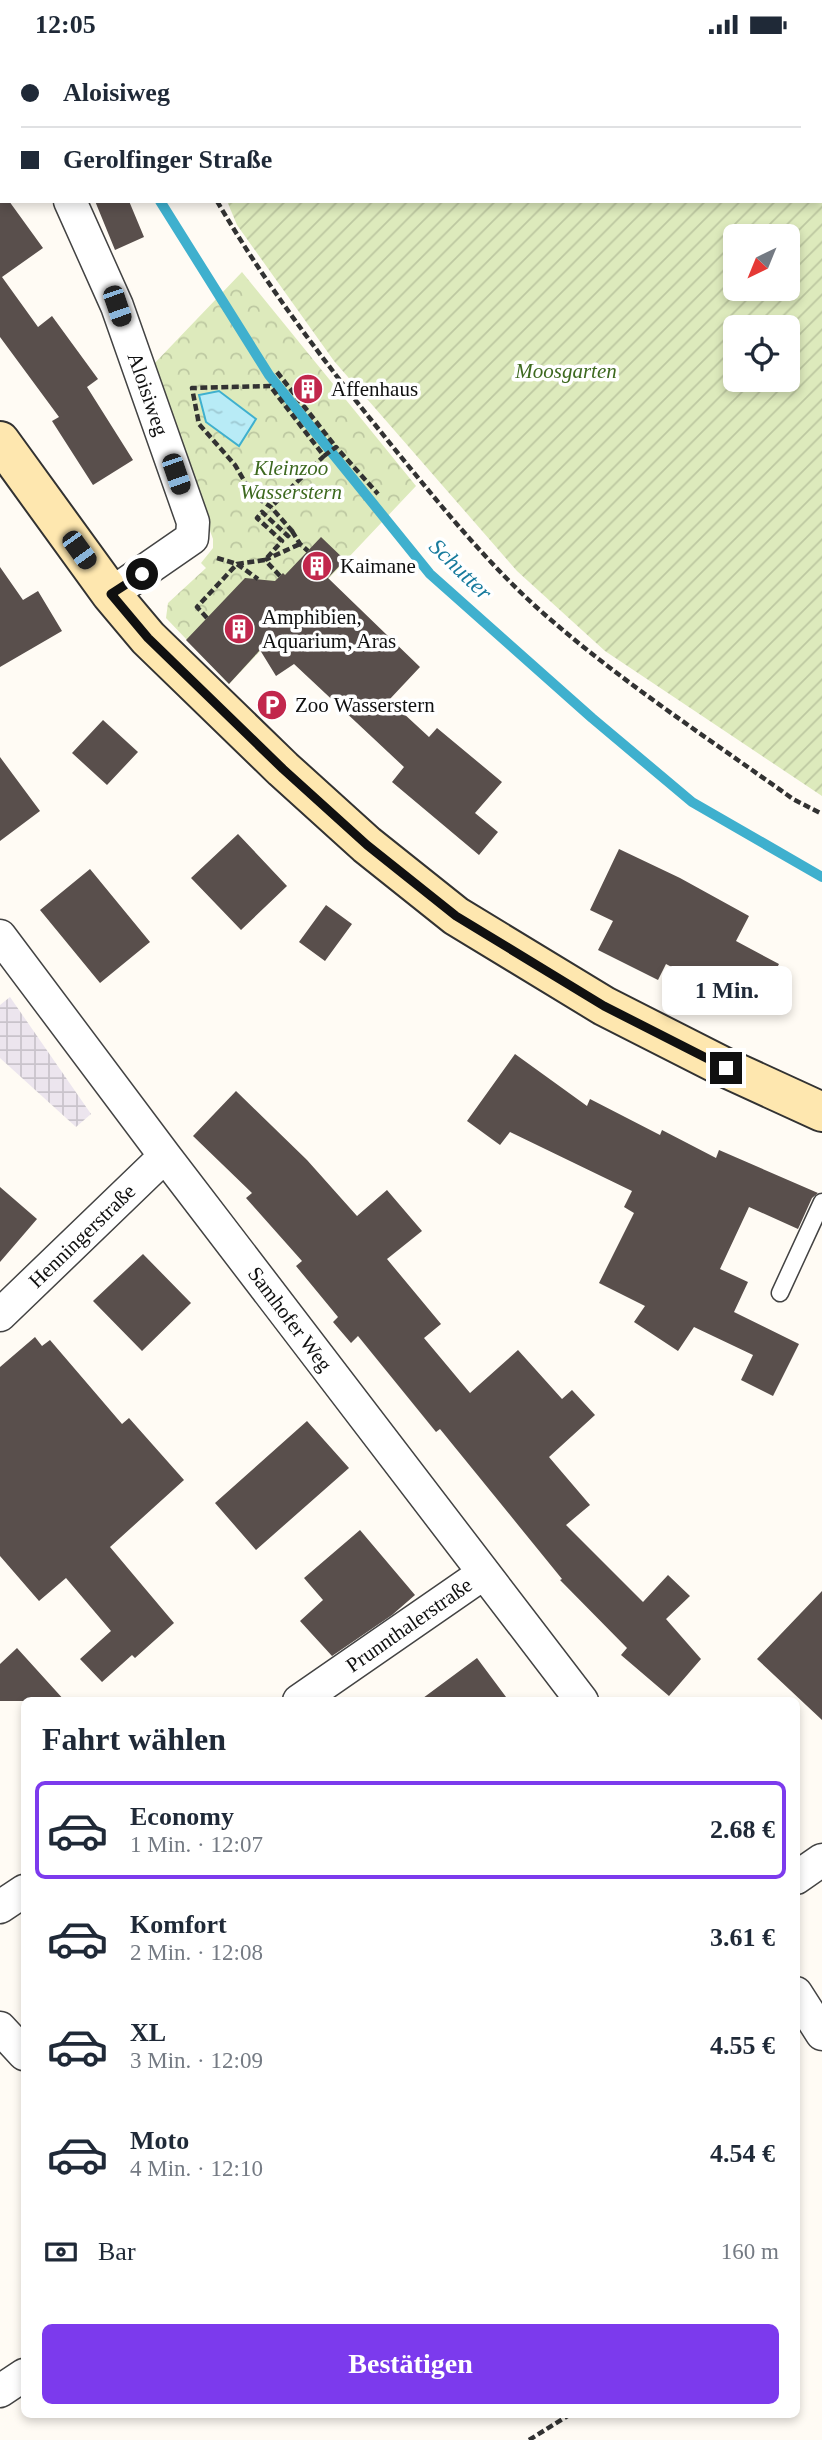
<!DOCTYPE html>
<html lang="de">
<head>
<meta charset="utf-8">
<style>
  body { margin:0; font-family:Georgia,serif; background:#f6f6f7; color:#1f2937; height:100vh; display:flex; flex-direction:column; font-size:26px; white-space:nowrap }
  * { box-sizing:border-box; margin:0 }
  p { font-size:23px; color:#747a83 }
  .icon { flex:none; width:38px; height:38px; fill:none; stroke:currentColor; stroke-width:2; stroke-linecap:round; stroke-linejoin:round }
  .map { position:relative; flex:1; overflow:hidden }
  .side { position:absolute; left:21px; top:1648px; width:779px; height:721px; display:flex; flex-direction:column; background:#fff; border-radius:10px; box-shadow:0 4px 10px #0003 }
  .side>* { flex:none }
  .guide { position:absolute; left:0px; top:0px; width:822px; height:154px; box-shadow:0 4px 10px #0003; display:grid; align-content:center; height:154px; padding:0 21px; background:#fff }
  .needle { width:46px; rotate:223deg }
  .fabs { position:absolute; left:723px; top:175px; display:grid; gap:14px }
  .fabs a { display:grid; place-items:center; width:77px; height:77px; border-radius:10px; background:#fff; box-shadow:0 4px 10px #0003; font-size:35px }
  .end { position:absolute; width:32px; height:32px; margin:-16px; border:9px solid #101010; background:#fff; box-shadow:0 0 0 4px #fff }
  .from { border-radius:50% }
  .bubble { position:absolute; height:49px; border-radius:10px; background:#fff; box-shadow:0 4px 10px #0003; font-size:23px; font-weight:800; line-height:49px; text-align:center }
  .car { position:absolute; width:21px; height:42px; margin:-21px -10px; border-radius:9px; box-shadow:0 0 5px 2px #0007; background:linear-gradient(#222 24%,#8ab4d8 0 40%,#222 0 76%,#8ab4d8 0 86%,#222 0) }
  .guide b { display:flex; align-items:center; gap:24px; height:66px; font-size:26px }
  .guide b+b { border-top:2px solid #e0e1e3 }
  .guide i { width:18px; height:18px; background:#1f2937 }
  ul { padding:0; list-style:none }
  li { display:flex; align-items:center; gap:21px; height:98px; margin:0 14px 10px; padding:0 7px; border:4px solid transparent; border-radius:10px }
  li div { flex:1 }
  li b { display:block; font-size:26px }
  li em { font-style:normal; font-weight:800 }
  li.active { border-color:#7c3aed }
  li>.icon { width:63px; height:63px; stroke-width:1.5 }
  h2 { padding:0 21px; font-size:32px; line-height:84px }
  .pay { display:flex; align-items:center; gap:18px; height:77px; padding:0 21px; font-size:26px }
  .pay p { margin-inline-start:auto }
  .primary-button { display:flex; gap:14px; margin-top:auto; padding:14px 21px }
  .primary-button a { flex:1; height:80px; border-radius:10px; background:#7c3aed; color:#fff; font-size:28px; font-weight:800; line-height:80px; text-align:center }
  .status { display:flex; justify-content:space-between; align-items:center; height:49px; padding:0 35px; background:#fff; direction:ltr }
  .status svg { height:19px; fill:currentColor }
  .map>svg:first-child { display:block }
  .industrial { fill:url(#industrial-grid) }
  .park { fill:url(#park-crowns) }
  .garden { fill:url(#garden-furrows); fill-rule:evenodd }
  .water { fill:url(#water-ripples); stroke:#3fb0ce; stroke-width:2 }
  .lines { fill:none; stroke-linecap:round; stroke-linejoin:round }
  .stream { stroke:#3fb0ce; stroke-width:10 }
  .building { fill:#594f4c }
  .lane-casing { stroke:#434343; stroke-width:19 }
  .street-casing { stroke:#434343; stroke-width:35 }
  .secondary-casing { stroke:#323232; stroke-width:42 }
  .path { stroke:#323232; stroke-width:4.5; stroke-dasharray:7 3.5; stroke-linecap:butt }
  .lane { stroke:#fff; stroke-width:16 }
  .street { stroke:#fff; stroke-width:32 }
  .secondary { stroke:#fee7af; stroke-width:38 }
  .route { stroke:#101010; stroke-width:9 }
  .labels { text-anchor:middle; stroke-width:7; stroke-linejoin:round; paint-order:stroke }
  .park-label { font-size:21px; font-style:italic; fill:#3d691f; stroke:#fff }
  .poi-label { font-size:21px; fill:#101010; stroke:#fff; text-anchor:start }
  .street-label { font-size:21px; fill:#101010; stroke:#fff }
  .water-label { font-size:23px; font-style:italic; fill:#187b9d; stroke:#fff }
</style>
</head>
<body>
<div class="status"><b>12:05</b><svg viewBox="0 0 49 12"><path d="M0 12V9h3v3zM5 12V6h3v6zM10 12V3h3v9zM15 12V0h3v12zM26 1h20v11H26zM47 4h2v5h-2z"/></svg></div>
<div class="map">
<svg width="822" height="2391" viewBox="0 0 822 2391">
  <defs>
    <pattern id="industrial-grid" width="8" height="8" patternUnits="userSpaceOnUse" patternTransform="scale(1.75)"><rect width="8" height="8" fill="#ece5ee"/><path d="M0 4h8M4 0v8" fill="none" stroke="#c9c3cb"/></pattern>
    <pattern id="park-crowns" width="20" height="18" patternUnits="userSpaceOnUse" patternTransform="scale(1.75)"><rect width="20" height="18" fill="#ddeabc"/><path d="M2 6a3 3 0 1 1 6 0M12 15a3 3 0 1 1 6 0" fill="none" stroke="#bdc8a1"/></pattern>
    <pattern id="garden-furrows" width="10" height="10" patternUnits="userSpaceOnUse" patternTransform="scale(1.75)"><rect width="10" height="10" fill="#ddeabc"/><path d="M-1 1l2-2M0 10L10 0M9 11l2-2" fill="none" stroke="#bdc8a1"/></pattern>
    <pattern id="water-ripples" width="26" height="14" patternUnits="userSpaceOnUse" patternTransform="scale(1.75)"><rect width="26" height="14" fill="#b8ebf6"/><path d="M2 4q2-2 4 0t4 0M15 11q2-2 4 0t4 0" fill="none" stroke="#9dc8d2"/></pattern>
  </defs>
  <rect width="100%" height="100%" fill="#fffbf4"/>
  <path class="industrial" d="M 10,948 L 91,1065 L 76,1078 L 0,1009 L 0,956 Z"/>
  <path class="park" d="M 242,223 L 416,437 L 229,635 L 166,569 L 168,554 L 206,519 L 201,514 L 213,499 L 213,490 L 151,318 Z"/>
  <path class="garden" d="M 153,0 L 822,0 L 822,747 L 605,602 L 517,522 L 334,312 L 237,176 L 227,152 L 821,152 L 821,2 ZM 735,187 L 788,187 L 788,240 L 735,240 ZM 735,278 L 788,278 L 788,331 L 735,331 Z"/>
  <path class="water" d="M 219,342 L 256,370 L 239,397 L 206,373 L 199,346 Z"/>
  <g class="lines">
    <path class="stream" d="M 86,0 L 87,2
      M 160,152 L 269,326 L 430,525 L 592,669 L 692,753 L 822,828"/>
  </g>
  <path class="building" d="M 0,140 L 2,152 L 9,152 L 43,199 L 2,228 L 38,278 L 52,267 L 98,330 L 87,338 L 133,411 L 93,436 L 52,372 L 59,368 L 0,288 Z
    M 95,152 L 129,152 L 144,188 L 115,201 Z
    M 321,488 L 345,511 L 328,529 L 420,618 L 389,651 L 429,688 L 437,679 L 502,733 L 475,764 L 498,783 L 479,806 L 392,733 L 404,718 L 294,615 L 276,627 L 260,601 L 229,635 L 186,591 L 245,529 L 275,532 L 283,524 L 285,526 Z
    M 0,518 L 23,551 L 38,542 L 62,582 L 0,618 Z
    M 103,671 L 138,703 L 107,736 L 72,704 Z
    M 0,708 L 40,762 L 0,792 Z
    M 238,785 L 287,837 L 241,881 L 191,829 Z
    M 619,800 L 680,829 L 749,867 L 736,892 L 779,915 L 759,953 L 716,929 L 711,939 L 666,915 L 658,931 L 598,901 L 613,872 L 590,861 Z
    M 90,820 L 150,893 L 100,934 L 40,861 Z
    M 326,856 L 352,875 L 325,912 L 299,893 Z
    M 515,1005 L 587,1057 L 590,1050 L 660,1086 L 662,1081 L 716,1109 L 719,1101 L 818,1144 L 812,1149 L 798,1180 L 749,1158 L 720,1220 L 748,1233 L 734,1263 L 799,1295 L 773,1347 L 741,1331 L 753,1306 L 694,1278 L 678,1302 L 634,1273 L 645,1257 L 599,1234 L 634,1164 L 624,1158 L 632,1142 L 510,1083 L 500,1096 L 467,1072 Z
    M 236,1042 L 307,1111 L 357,1167 L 387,1141 L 422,1182 L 387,1210 L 441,1275 L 424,1289 L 470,1344 L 518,1301 L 562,1350 L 572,1341 L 595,1366 L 549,1408 L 590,1456 L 566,1476 L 643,1553 L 668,1526 L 690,1547 L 666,1570 L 701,1610 L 669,1647 L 621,1606 L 627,1599 L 560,1531 L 562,1530 L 440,1380 L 436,1383 L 358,1287 L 351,1294 L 333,1273 L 338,1268 L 296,1217 L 302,1212 L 246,1149 L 252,1144 L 193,1087 Z
    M 0,1138 L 37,1170 L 0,1213 Z
    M 143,1205 L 191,1254 L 142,1302 L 93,1252 Z
    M 35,1288 L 42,1297 L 50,1291 L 122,1375 L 129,1369 L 184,1431 L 110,1498 L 174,1574 L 135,1609 L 132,1606 L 102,1633 L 80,1610 L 111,1582 L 66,1529 L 39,1552 L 0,1507 L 0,1318 Z
    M 307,1372 L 349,1419 L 256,1501 L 215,1454 Z
    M 360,1481 L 415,1546 L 392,1566 L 332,1607 L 300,1572 L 323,1551 L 304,1529 Z
    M 822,1542 L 822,1671 L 757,1610 Z
    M 17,1599 L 65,1652 L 0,1652 L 0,1615 Z
    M 477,1609 L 509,1652 L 419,1652 Z"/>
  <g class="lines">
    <g class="lane-casing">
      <path id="lane" d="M 198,2 L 199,0
        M 780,1244 L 822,1153"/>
    </g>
    <g class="street-casing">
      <path id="street" d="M 1,0 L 2,2
        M 70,152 L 117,257 L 193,473 L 192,489 L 111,545
        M 0,887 L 165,1107 L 582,1652
        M 0,1266 L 165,1107
        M 299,1652 L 484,1524
        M 796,1829 L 822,1811
        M 0,1858 L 24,1842
        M 796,1944 L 822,1985
        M 0,1979 L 24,2005
        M 0,2342 L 24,2326"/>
    </g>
    <g class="secondary-casing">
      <path id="secondary" d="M 0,392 L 111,545 L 148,589 L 283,720 L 367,796 L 456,867 L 604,957 L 726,1019 L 822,1063"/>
    </g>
    <path class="path" d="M 140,0 L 141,2
      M 217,152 C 268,240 329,319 393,398 C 437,452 482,508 534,556 C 614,628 705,687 793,750 L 822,765
      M 277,323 L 336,398
      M 324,407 L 336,398 L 378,445
      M 292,482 L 300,495 L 308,502
      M 217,509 L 237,515 L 258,530
      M 280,527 L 265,511 L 300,495
      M 207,569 L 197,558 L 237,515 L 265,511 L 282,492 L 257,469 L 262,463 L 288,487 L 292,482 L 271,458 L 252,445 L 235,416 L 199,375 L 192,339 L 270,337 L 324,407 L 271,458
      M 529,2391 L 569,2366"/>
    <use href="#lane" class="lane"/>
    <use href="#street" class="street"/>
    <use href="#secondary" class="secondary"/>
  </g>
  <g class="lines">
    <path class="route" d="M 142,525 L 111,545 L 148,589 L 283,720 L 367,796 L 456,867 L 604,957 L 726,1019"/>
  </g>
  <defs>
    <g id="building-disc" transform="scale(1.575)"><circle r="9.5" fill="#c2274c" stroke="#fff"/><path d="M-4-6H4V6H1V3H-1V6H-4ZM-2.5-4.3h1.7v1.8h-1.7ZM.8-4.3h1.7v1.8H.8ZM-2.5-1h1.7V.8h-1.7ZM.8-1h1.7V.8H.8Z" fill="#fff"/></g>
    <g id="parking-disc" transform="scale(1.575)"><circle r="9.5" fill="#c2274c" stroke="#fff"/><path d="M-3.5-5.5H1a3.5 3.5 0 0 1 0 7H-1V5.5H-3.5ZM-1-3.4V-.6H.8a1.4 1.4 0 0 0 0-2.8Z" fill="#fff"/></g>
  </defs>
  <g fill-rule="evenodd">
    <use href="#building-disc" x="308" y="340"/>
    <use href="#building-disc" x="317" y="517"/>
    <use href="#building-disc" x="239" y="580"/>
    <use href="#parking-disc" x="272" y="656"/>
  </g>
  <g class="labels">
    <g class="park-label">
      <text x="566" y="329">Moosgarten</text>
      <text x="291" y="426">Kleinzoo<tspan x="291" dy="24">Wasserstern</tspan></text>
    </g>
    <g class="poi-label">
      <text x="331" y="347">Affenhaus</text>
      <text x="340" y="524">Kaimane</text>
      <text x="262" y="575">Amphibien,<tspan x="262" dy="24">Aquarium, Aras</tspan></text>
      <text x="295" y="663">Zoo Wasserstern</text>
    </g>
    <g class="street-label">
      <text transform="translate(148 345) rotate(71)" y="7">Aloisiweg</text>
      <text transform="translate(82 1187) rotate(-44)" y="7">Henningerstraße</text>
      <text transform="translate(290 1270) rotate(53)" y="7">Samhofer Weg</text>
      <text transform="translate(409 1576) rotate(-35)" y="7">Prunnthalerstraße</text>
    </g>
    <g class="water-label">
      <text transform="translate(461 520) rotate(44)" y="8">Schutter</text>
    </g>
  </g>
</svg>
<div class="fabs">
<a><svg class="needle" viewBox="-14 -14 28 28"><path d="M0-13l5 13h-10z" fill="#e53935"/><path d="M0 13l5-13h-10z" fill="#747a83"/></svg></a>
<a><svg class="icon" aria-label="locate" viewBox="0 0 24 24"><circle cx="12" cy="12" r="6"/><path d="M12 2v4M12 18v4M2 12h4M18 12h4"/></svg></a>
</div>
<i class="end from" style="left:142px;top:525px"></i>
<i class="end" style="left:726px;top:1019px"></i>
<div class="bubble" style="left:662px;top:917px;width:130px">1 Min.</div>
<i class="car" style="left:117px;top:257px;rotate:161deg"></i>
<i class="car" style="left:176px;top:425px;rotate:161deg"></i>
<i class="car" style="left:79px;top:501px;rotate:144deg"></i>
<div class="guide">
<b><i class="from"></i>Aloisiweg</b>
<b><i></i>Gerolfinger Straße</b>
</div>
<section class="side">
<h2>Fahrt wählen</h2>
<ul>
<li class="active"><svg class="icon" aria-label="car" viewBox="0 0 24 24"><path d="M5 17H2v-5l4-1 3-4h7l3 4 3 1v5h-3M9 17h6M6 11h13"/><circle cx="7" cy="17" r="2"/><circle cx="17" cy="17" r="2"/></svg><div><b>Economy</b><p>1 Min. · 12:07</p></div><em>2.68 €</em></li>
<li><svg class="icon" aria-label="car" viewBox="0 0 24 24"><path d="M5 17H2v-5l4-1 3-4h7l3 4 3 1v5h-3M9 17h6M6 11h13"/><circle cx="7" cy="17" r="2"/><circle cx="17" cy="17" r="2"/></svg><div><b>Komfort</b><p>2 Min. · 12:08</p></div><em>3.61 €</em></li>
<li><svg class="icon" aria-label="car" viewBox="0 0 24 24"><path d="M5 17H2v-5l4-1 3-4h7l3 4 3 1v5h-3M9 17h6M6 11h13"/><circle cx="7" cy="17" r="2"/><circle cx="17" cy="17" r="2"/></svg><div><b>XL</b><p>3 Min. · 12:09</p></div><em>4.55 €</em></li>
<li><svg class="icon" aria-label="car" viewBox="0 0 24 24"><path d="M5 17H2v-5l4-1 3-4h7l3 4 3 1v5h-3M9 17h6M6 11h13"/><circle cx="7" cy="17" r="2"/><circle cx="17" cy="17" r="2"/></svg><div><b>Moto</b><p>4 Min. · 12:10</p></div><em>4.54 €</em></li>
</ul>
<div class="pay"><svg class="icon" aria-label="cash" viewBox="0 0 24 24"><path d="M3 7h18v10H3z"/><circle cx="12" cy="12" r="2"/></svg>Bar<p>160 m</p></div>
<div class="primary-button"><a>Bestätigen</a></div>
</section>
</div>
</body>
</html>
